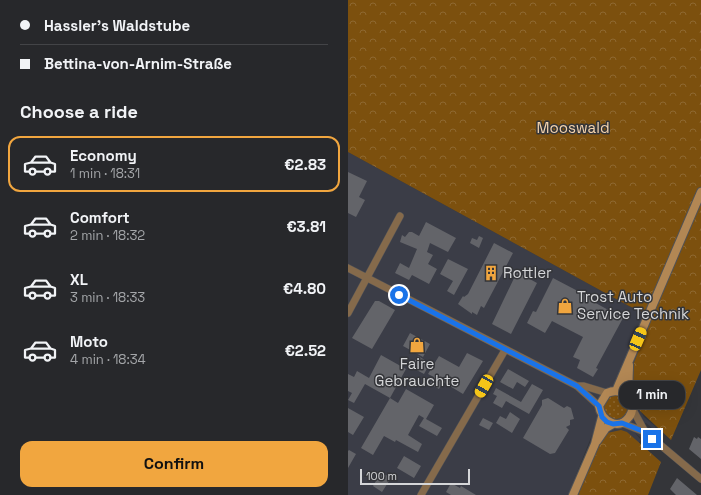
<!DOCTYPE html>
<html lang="en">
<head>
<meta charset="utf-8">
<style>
  body { margin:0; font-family:"Space Grotesk",sans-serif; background:#2f3033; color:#f1f3f6; height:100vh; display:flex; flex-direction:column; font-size:15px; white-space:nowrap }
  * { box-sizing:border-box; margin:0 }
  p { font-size:13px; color:#a4a6a9 }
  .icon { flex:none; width:22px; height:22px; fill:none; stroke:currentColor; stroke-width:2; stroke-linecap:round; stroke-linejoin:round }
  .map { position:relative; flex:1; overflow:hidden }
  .details { display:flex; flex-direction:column; background:#27282b; width:348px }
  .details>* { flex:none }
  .hud { display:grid; align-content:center; height:88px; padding:0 20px; background:#27282b }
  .scale { position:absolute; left:12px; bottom:10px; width:110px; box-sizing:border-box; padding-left:4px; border:2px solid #d5d6d8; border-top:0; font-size:11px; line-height:14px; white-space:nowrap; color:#d5d6d8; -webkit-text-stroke:3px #343539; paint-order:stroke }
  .end { position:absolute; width:18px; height:18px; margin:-9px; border:5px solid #1a73e8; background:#fff; box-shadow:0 0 0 2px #fff }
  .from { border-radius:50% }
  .bubble { position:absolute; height:28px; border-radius:12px; background:#27282b; box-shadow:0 4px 16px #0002,0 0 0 1px #434447; font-size:13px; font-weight:700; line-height:28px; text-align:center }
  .car { position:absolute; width:12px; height:24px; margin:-12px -6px; border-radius:5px; box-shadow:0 0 3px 1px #0007; background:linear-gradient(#f5c518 24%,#345 0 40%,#f5c518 0 76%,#345 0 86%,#f5c518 0) }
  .hud b { display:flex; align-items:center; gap:14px; height:38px; font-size:15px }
  .hud b+b { border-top:1px solid #434447 }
  .hud i { width:10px; height:10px; background:#f1f3f6 }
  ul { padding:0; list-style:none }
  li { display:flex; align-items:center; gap:12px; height:56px; margin:0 8px 6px; padding:0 12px; border:2px solid transparent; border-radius:12px }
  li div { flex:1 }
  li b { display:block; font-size:15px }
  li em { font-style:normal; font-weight:700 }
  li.selected { border-color:#f1a63f }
  li>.icon { width:36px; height:36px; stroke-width:1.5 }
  h2 { padding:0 20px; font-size:18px; line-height:48px }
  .button { display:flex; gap:8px; margin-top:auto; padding:8px 20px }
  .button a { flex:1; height:46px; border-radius:12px; background:#f1a63f; color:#111; font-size:16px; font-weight:700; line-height:46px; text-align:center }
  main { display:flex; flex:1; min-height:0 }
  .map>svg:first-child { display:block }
  .built { fill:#3b3d47; fill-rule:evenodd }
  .green { fill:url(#green-dots) }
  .forest { fill:url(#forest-crowns) }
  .building { fill:#636469 }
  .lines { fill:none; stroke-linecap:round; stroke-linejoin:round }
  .minor-casing { stroke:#515256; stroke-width:8 }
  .secondary-casing { stroke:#515256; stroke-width:10 }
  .minor { stroke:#856a4b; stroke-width:7 }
  .secondary { stroke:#b28754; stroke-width:8 }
  .route { stroke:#1a73e8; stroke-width:5 }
  .labels { text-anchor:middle; stroke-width:3; stroke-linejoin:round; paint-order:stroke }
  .park-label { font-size:15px; fill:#f5d4ae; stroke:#343539 }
  .poi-label { font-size:15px; fill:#d5d6d8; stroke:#343539; text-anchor:start }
</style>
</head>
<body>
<main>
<section class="details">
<div class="hud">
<b><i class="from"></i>Hassler's Waldstube</b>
<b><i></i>Bettina-von-Arnim-Straße</b>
</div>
<h2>Choose a ride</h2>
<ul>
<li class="selected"><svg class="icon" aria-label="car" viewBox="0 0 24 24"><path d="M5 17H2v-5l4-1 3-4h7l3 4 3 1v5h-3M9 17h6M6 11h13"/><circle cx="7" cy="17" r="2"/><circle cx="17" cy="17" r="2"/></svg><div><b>Economy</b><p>1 min · 18:31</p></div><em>€2.83</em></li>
<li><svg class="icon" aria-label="car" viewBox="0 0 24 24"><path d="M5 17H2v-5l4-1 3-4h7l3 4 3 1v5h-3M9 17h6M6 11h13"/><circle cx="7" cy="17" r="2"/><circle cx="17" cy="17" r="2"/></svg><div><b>Comfort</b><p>2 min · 18:32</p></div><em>€3.81</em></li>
<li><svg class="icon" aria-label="car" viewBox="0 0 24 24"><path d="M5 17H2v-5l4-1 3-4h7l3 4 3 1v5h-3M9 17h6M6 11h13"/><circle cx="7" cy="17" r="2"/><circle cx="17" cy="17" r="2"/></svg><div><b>XL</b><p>3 min · 18:33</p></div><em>€4.80</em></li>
<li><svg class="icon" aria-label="car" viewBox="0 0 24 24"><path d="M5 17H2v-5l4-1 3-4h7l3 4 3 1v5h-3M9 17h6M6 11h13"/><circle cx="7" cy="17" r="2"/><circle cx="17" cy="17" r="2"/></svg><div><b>Moto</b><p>4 min · 18:34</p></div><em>€2.52</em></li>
</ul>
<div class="button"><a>Confirm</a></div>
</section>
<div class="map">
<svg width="353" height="495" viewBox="0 0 353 495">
  <defs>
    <pattern id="green-dots" width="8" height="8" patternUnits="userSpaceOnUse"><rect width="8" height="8" fill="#7c500e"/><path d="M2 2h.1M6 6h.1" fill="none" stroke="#8e6830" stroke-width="1.8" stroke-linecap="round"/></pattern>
    <pattern id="forest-crowns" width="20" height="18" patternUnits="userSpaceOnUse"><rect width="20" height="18" fill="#7c500e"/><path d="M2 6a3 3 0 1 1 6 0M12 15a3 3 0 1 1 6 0" fill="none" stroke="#8e6830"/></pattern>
  </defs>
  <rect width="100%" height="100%" fill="#343539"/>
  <path class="built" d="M 0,152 L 281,306 L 304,316 L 288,396 L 290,406 L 296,417 L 308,427 L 305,429 L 298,423 L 296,423 L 303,431 L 295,439 L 287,433 L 293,440 L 290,444 L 279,432 L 254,438 L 230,495 L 221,495 L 242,446 L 248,425 L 220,495 L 0,495 ZM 271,395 L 280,405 L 280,409 L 279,412 L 266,419 L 260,415 L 264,396 Z"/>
  <path class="green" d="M256 407a12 12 0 1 1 24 0a12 12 0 1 1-24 0Z"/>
  <path class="forest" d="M 0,0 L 353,0 L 353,370 L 323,440 L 292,411 L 284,384 L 283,370 L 304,316 L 281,306 L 0,152 Z
    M 273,430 L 279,432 L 313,462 L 300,495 L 230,495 L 254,438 L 259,433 Z"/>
  <path class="building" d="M 0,172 L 19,181 L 11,197 L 17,200 L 8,217 L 0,213 Z
    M 78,222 L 108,238 L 100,252 L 82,243 L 79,252 L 85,255 L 80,264 L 89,269 L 81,284 L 64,275 L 61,280 L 47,273 L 52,263 L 61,268 L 69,249 L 52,242 L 54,235 L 57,237 L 61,232 L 64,232 L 71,236 Z
    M 131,236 L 135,238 L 131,248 L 122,243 L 124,238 L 129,240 Z
    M 146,243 L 165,253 L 136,308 L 133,306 L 129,315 L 124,312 L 124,314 L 110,304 L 115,296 L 116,297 L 120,294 Z
    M 100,259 L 120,269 L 106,295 L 99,291 L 105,281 L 92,274 Z
    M 169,272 L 189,283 L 163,334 L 144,324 Z
    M 205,278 L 245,299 L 244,301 L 275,318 L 248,368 L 250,369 L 245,377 L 229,368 L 232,360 L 225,357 L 235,337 L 204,321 L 197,333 L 179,323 L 185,311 L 188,312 Z
    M 27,301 L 31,301 L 47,310 L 24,349 L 4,338 Z
    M 62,333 L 82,344 L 75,357 L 55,346 Z
    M 119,353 L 135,361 L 115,394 L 95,382 L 91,389 L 82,384 L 86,377 L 80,374 L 91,356 L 111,367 Z
    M 33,355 L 58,369 L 42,398 L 50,403 L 58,389 L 86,405 L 78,419 L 94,428 L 89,436 L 71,426 L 76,418 L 71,415 L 60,435 L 74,444 L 70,452 L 48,440 L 47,442 L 36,436 L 25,455 L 13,448 L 42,398 L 17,384 L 6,403 L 0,400 L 4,393 L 0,391 L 0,374 L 6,377 L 9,371 L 21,378 Z
    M 70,356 L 82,363 L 76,374 L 63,367 Z
    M 160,369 L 181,381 L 177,387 L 169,382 L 165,389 L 152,382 Z
    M 184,384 L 195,390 L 181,414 L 158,401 L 154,408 L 145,403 L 149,396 L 145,394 L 148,388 L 173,402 Z
    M 200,398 L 216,408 L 219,406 L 223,408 L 226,419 L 222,420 L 222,425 L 218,427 L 221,430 L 207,453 L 202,454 L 175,438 L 194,405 L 194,400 Z
    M 0,408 L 16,417 L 5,435 L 0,432 Z
    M 162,412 L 172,419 L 164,433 L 148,423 L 152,416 L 158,419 Z
    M 135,418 L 145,423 L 141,430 L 131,425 Z
    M 346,437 L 349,439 L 350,437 L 353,439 L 353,459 L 341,449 Z
    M 1,450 L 8,454 L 0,468 L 0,451 Z
    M 56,456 L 73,466 L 66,478 L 49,468 Z
    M 33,472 L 43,478 L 34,492 L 25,486 Z
    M 329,478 L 349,495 L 328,495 L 322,489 Z
    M 103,483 L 112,488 L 113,486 L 128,495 L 103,495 L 98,492 Z"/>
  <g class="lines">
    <g class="minor-casing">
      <path id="minor" d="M 0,268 L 229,386 L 251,406
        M 0,313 L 52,216
        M 229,386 L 236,386 L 259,393
        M 284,408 L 297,432 L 353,479
        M 274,423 L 297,432
        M 73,495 L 157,350"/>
    </g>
    <g class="secondary-casing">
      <path id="secondary" d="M 281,365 C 281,373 280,380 281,387 C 282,397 288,408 281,417 C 270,432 253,420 251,406 L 259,393 C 268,389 275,391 282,398
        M 268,391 L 353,192
        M 249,441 L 258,428 L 265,424
        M 225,495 L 247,444 L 254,417"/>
    </g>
    <use href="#minor" class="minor"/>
    <use href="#secondary" class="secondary"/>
  </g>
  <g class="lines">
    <path class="route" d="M 51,295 L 229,386 L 251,406 L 254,417 L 259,422 L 265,424 L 274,423 L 297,432 L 304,439"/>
  </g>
  <defs>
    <g id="building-bare" transform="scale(1.2)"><path d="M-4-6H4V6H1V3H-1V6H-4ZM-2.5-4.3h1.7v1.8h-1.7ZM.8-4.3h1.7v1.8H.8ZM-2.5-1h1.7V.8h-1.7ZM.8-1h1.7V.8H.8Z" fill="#f1a63f" stroke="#343539" stroke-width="2.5" paint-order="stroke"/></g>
    <g id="shop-bare" transform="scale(1.2)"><path d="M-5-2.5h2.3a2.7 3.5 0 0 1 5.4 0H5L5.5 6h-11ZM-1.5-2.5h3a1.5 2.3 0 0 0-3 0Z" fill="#f1a63f" stroke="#343539" stroke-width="2.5" paint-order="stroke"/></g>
  </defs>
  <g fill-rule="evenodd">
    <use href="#building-bare" x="143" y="273"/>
    <use href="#shop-bare" x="217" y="306"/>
    <use href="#shop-bare" x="69" y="345"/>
  </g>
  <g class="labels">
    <g class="park-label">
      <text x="225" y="133">Mooswald</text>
    </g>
    <g class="poi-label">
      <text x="155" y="278">Rottler</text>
      <text x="229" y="302">Trost Auto<tspan x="229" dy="17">Service Technik</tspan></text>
      <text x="69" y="369" text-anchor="middle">Faire<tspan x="69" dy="17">Gebrauchte</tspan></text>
    </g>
  </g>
</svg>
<div class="scale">100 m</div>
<i class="end from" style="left:51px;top:295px"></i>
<i class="end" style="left:304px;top:439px"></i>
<div class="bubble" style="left:271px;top:381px;width:66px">1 min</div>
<i class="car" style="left:290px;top:339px;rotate:23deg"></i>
<i class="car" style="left:136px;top:386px;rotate:210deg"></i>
</div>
</main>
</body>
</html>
